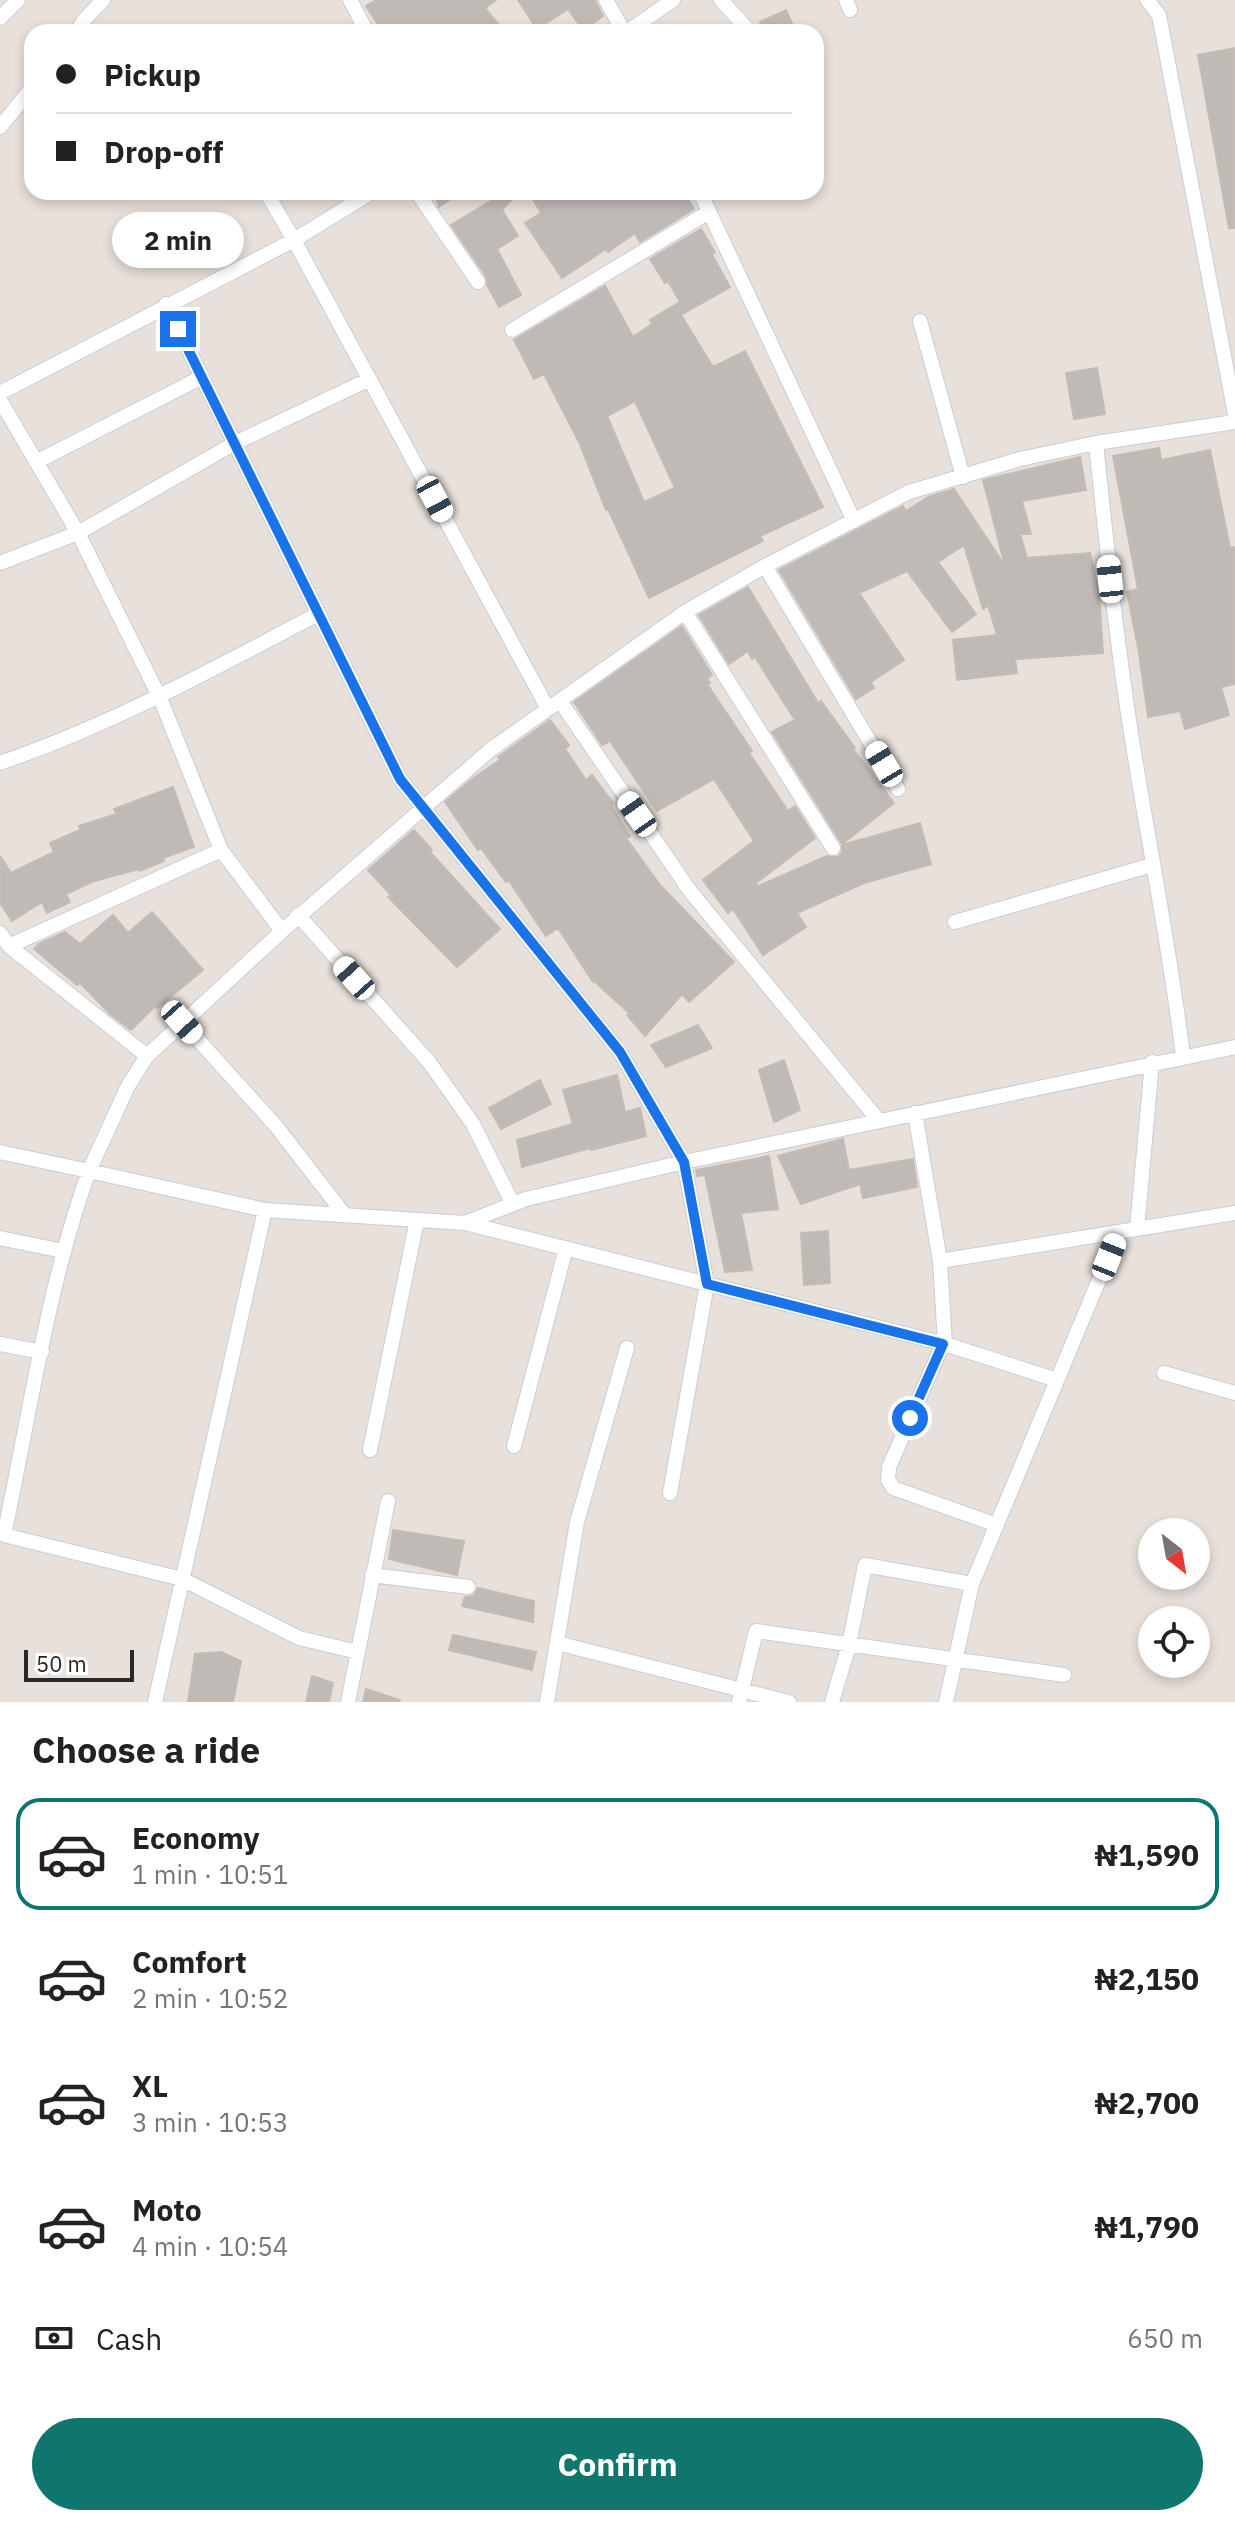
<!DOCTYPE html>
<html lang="en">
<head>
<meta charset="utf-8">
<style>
  body { margin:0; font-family:"IBM Plex Sans",sans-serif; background:#f6f6f6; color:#222; height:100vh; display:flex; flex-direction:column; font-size:30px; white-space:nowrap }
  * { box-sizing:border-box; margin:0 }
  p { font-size:26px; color:#767676 }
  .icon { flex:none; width:44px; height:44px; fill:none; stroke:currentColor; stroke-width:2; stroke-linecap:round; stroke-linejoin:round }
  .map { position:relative; height:1702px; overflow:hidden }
  .panel { display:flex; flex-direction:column; background:#fff; flex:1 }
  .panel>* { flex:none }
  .hud { position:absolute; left:24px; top:24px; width:800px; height:176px; border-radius:24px; box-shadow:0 4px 12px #0003; display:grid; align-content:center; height:176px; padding:0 32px; background:#fff }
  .needle { width:52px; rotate:149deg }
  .tools { position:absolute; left:1138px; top:1518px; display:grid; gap:16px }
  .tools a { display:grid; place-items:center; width:72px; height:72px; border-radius:50%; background:#fff; box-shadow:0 4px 12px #0003; font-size:40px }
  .scale { position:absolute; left:24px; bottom:20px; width:110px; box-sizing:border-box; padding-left:8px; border:4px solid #272727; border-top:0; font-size:22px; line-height:28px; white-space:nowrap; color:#272727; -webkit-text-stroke:6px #fff; paint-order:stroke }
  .end { position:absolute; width:36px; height:36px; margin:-18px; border:10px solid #1a73e8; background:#fff; box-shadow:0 0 0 4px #fff }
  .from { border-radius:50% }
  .bubble { position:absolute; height:56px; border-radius:28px; background:#fff; box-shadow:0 4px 12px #0003; font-size:26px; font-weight:800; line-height:56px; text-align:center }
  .car { position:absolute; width:24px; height:48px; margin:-24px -12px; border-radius:10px; box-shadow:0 0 6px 2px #0007; background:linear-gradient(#fff 24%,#345 0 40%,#fff 0 76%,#345 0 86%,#fff 0) }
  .hud b { display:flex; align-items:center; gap:28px; height:76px; font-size:30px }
  .hud b+b { border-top:2px solid #e0e0e0 }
  .hud i { width:20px; height:20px; background:#222 }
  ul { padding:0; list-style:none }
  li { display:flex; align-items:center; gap:24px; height:112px; margin:0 16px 12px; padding:0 16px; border:4px solid transparent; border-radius:24px }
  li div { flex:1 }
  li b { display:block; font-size:30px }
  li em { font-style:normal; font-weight:800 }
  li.on { border-color:#0f766e }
  li>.icon { width:72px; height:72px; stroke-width:1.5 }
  h2 { padding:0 32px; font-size:36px; line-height:96px }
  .pay { display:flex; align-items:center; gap:20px; height:88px; padding:0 32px; font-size:30px }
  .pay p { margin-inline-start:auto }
  .cta { display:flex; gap:16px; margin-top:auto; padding:16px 32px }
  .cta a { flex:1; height:92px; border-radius:48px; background:#0f766e; color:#fff; font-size:32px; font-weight:800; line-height:92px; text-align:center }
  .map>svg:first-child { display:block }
  .building { fill:#c0bab7; stroke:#c3bcb4; stroke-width:2; fill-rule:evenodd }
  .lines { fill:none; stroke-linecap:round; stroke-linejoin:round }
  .minor-casing { stroke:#c8cdd7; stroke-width:16 }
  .minor { stroke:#fff; stroke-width:14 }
  .route { stroke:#1a73e8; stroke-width:10 }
</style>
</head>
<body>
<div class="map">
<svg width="1235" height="1702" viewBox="0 0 1235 1702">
  <rect width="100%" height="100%" fill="#e8e0da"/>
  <path class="building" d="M 376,0 L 496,0 L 485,8 L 505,32 L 383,32 L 366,6 Z
    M 518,0 L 595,0 L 603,16 L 583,30 L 568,9 L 537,29 Z
    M 786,10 L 796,32 L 765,32 L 760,22 Z
    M 1235,48 L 1235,228 L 1229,228 L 1198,55 Z
    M 435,192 L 461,192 L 439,207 Z
    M 506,192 L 519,192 L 502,210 L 518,236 L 497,249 L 521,295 L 499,307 L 487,285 L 486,276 L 451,225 Z
    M 529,192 L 684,192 L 694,209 L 640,242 L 635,233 L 608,252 L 606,249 L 562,278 L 525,223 L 541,213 Z
    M 701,229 L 715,252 L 712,255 L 730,287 L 681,315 L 713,367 L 745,351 L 823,507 L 760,536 L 763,541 L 649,598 L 608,509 L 606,510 L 579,442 L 544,374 L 534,379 L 514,340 L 605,286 L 633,337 L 652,324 L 650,320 L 680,302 L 668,281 L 665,283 L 650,259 ZM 635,401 L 675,488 L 644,502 L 607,416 Z
    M 1097,368 L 1105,414 L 1074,419 L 1066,373 Z
    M 1159,448 L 1161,460 L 1210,450 L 1230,548 L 1235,547 L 1235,684 L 1221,687 L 1229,715 L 1185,729 L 1180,711 L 1148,717 L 1139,653 L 1127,592 L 1138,589 L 1113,456 Z
    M 1080,457 L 1086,490 L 1022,501 L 1031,534 L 1020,534 L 1027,558 L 1090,553 L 1099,593 L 1103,653 L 1015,659 L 1017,673 L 957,680 L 953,640 L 997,635 L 988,605 L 983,609 L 964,545 L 938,562 L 976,614 L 952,632 L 907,571 L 859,593 L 904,660 L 871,682 L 874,688 L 856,699 L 779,570 L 903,506 L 906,511 L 928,497 L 954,489 L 1005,566 L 983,480 Z
    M 748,587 L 818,703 L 821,701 L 855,748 L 853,749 L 894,803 L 842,844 L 772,732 L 795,720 L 755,657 L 752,659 L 748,651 L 729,664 L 699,615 Z
    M 682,626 L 712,675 L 707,678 L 710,683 L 707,684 L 752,751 L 749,753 L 788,811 L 795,806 L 815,838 L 756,883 L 758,886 L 827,856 L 838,857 L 842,852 L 842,845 L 920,823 L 931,864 L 864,883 L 797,913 L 806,927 L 763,955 L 733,909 L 728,913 L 703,880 L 754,841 L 714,779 L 657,811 L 610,741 L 602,745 L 574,702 Z
    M 550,720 L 569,745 L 565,749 L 586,780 L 592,775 L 613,803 L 611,806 L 630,836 L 626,838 L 660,885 L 734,962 L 689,1002 L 682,994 L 645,1036 L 627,1015 L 629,1013 L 594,981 L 593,982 L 558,928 L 546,936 L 509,881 L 506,882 L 481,848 L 478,850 L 445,802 L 472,779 L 500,760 L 498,757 Z
    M 173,787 L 194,847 L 163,858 L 164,861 L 140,871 L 139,869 L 94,881 L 66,894 L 70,902 L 47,913 L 42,902 L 12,921 L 0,903 L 0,856 L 11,873 L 54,852 L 50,843 L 80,830 L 79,826 L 117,814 L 114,809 Z
    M 414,830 L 432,850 L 430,852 L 500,929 L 457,967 L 388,897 L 391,895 L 368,870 Z
    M 152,912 L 203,970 L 157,1008 L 155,1006 L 131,1030 L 110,1014 L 80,983 L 77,985 L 34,949 L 40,943 L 65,932 L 80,944 L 113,915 L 128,933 Z
    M 698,1025 L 712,1048 L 666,1067 L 651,1045 Z
    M 784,1060 L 800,1110 L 774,1122 L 759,1070 Z
    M 617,1075 L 625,1112 L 640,1108 L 646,1136 L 591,1150 L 590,1148 L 522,1167 L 517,1140 L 573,1124 L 563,1090 Z
    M 540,1080 L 551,1104 L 501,1129 L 489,1108 Z
    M 843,1139 L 849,1170 L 913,1159 L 917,1187 L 863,1198 L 860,1184 L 801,1204 L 778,1156 Z
    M 769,1156 L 778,1209 L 741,1213 L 752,1270 L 725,1272 L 705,1175 L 697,1176 L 696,1170 Z
    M 828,1231 L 830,1283 L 804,1285 L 801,1233 Z
    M 393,1530 L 464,1541 L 457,1575 L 389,1559 Z
    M 478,1588 L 534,1601 L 533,1622 L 462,1606 L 465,1597 L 473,1596 Z
    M 453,1635 L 536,1652 L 532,1670 L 449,1650 Z
    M 221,1652 L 241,1661 L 233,1702 L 188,1702 L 195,1654 Z
    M 312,1676 L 333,1683 L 329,1702 L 306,1702 Z
    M 366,1689 L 400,1700 L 399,1702 L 363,1702 Z"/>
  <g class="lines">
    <g class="minor-casing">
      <path id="minor" d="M 350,0 L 367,32
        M 606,0 L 624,32
        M 721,0 L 750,32
        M 846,0 L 850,10
        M 1147,0 L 1159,15 L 1235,414
        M 0,18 L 18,0
        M 77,32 L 84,20 L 103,0
        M 627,32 L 673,0
        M 0,127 L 32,88
        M 266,192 L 294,240 L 548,709
        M 417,192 L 478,282
        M 700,192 L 854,521
        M 166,304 L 400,779 L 620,1052 L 684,1162 L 707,1284 L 670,1493
        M 920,321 L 963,477
        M 512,330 L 709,212
        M 0,393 L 294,240 L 372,192
        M 0,400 L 78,533 L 160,698 L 221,850 L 282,931 L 147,1056 L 128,1086 L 89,1171 L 265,1210 L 155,1702
        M 1096,443 C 1106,540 1116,637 1131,733 C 1148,841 1170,948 1183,1056
        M 36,462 L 202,377
        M 0,563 L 78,533 L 235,443 L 370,379
        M 765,566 L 898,789
        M 685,612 L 833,848
        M 560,701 L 690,891 L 879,1121
        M 0,763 C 113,724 213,669 318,614
        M 298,915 L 429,1062 L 473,1124 L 513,1204
        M 955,922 L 1152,865
        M 282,931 L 490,750 L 685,612 L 765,566 L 909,492 L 1020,459 L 1096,443 L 1235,422
        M 0,933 L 9,946 L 147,1056
        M 9,946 L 221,850
        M 182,1022 L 276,1126 L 344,1214
        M 915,1113 L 940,1261 L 945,1344
        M 0,1152 L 89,1171 C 47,1288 30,1413 4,1535 L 182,1579 L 299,1638 L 358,1652
        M 265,1210 L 465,1223 L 526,1199 L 684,1162 L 1235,1047
        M 465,1223 L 945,1344 L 1057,1380
        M 1137,1229 L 1152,1062
        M 0,1238 L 63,1251
        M 940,1261 L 1235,1213
        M 0,1344 L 42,1352
        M 943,1344 L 889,1467 L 888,1479 L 893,1488 L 997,1525
        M 1164,1373 L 1235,1393
        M 514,1446 L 566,1248
        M 370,1450 L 417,1220
        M 372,1575 L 468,1587
        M 557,1643 L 789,1702
        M 348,1702 L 388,1501
        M 547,1702 L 577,1522 L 627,1348
        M 739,1702 L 756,1631 L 1064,1675
        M 832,1702 L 849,1645 L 865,1565 L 972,1584
        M 946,1702 L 972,1584 L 1119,1232"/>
    </g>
    <use href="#minor" class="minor"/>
  </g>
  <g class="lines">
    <path class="route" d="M 178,329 L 400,779 L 620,1052 L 684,1162 L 707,1284 L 943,1344 L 910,1418"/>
  </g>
</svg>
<div class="tools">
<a><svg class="needle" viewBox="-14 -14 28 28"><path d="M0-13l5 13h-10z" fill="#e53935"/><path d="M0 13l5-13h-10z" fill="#767676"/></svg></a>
<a><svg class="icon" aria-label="locate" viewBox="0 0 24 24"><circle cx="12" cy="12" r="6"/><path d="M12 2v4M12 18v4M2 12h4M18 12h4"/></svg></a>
</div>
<div class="scale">50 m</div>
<i class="end from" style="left:910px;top:1418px"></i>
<i class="end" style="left:178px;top:329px"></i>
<div class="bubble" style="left:112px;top:212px;width:132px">2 min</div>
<i class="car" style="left:435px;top:499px;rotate:152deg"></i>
<i class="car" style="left:1110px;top:579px;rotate:354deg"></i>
<i class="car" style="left:884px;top:764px;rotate:329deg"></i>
<i class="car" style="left:637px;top:814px;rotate:325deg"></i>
<i class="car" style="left:354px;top:978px;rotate:318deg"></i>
<i class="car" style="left:182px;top:1022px;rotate:138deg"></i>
<i class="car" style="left:1109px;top:1257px;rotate:22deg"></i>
<div class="hud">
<b><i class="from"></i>Pickup</b>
<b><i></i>Drop-off</b>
</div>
</div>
<section class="panel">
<h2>Choose a ride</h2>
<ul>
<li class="on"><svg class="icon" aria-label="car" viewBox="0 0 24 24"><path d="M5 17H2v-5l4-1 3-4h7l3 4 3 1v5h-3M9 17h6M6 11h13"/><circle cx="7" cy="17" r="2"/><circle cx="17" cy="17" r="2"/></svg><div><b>Economy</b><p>1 min · 10:51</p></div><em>₦1,590</em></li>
<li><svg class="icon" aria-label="car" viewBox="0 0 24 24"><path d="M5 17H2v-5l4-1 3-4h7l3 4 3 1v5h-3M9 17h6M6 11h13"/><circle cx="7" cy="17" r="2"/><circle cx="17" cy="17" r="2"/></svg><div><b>Comfort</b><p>2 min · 10:52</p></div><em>₦2,150</em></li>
<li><svg class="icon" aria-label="car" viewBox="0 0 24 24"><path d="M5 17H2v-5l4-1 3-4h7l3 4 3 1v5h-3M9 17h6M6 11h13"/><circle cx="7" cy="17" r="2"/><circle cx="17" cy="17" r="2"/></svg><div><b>XL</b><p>3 min · 10:53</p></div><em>₦2,700</em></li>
<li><svg class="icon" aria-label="car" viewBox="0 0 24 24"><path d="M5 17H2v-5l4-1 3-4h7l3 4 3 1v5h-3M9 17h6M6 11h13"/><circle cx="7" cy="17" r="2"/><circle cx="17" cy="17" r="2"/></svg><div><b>Moto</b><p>4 min · 10:54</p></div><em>₦1,790</em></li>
</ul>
<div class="pay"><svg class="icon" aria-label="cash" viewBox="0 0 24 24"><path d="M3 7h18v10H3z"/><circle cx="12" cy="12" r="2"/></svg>Cash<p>650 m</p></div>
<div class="cta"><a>Confirm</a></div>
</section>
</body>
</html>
